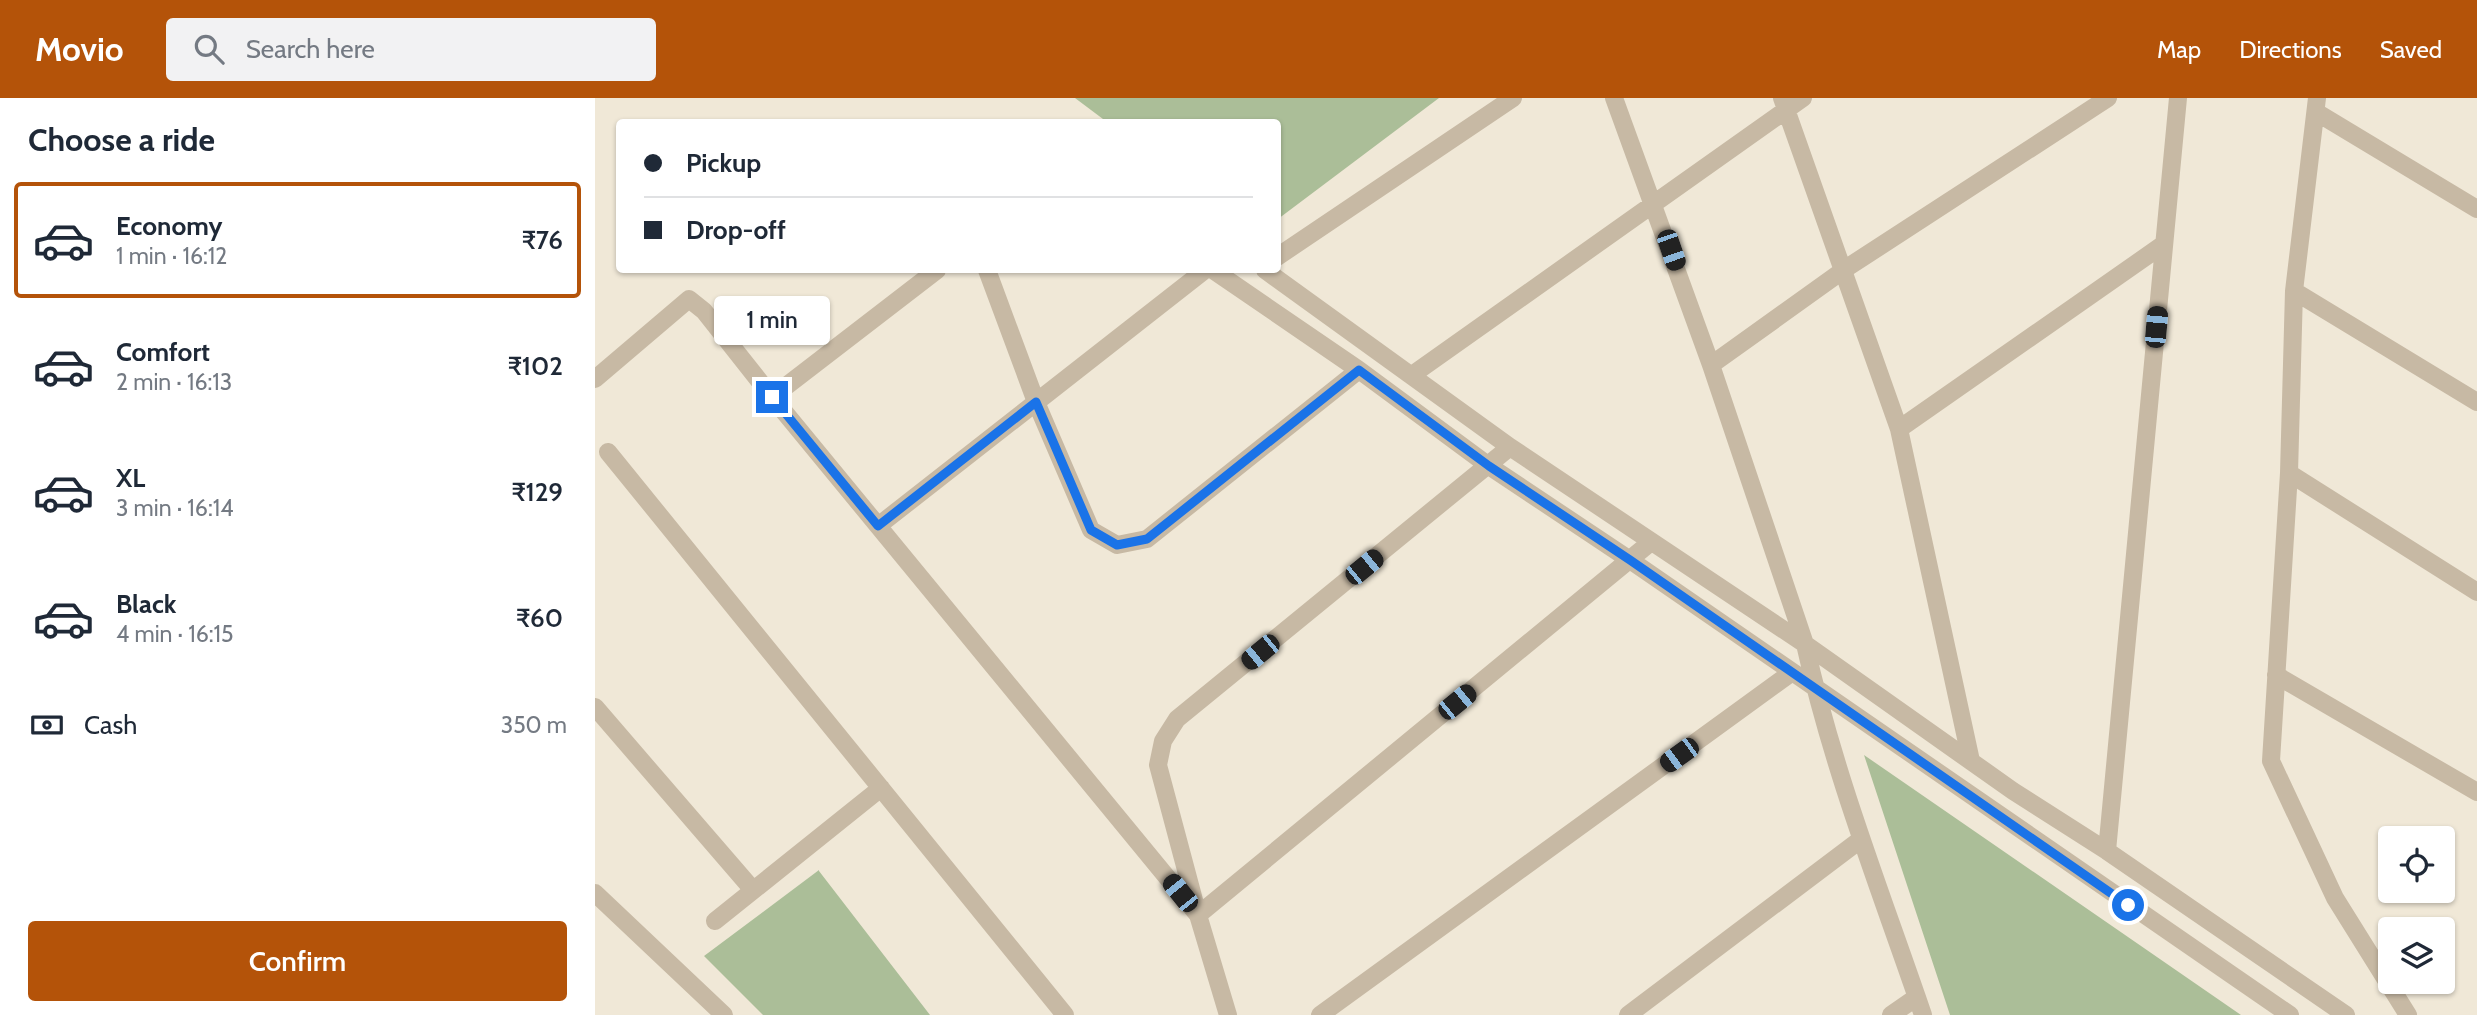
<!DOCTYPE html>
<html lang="en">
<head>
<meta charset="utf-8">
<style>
  body { margin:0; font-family:Cabin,sans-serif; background:#f2f2f3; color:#1f2937; height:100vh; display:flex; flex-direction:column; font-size:26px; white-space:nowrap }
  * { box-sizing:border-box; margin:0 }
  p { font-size:23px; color:#747a83 }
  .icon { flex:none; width:38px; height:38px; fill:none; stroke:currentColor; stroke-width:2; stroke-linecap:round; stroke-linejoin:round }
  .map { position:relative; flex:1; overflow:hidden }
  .panel { display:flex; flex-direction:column; background:#fff; width:595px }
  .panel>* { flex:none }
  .hud { position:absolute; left:21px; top:21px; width:665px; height:154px; border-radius:7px; box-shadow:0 2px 5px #0004; display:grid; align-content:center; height:154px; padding:0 28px; background:#fff }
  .tools { position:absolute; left:1783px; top:728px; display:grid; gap:14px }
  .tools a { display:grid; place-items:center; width:77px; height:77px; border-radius:7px; background:#fff; box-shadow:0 2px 5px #0004; font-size:35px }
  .end { position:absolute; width:32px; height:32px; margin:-16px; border:9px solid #1a73e8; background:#fff; box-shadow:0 0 0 4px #fff }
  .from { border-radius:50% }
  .bubble { position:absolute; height:49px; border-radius:7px; background:#fff; box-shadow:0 2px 5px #0004; font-size:23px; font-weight:600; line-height:49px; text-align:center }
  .car { position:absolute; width:21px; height:42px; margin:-21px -10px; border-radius:9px; box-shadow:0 0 5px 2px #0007; background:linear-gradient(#222 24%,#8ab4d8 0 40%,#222 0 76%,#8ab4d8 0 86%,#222 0) }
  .hud b { display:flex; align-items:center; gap:24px; height:66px; font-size:26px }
  .hud b+b { border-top:2px solid #e0e1e3 }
  .hud i { width:18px; height:18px; background:#1f2937 }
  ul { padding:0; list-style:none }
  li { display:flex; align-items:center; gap:21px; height:116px; margin:0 14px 10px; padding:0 14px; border:4px solid transparent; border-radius:7px }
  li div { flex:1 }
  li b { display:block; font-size:26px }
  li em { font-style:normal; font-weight:600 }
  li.selected { border-color:#b45309 }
  li>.icon { width:63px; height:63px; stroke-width:1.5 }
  h2 { padding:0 28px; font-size:32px; line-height:84px }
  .pay { display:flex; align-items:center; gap:18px; height:77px; padding:0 28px; font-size:26px }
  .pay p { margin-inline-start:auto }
  .cta { display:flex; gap:14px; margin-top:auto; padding:14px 28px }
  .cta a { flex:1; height:80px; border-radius:7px; background:#b45309; color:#fff; font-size:28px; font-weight:600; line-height:80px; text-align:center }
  header { display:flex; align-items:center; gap:42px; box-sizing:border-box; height:98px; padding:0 35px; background:#b45309; color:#fff }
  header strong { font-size:33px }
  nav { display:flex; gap:38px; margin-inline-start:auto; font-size:24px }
  .search { width:490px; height:63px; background:#f2f2f3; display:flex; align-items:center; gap:18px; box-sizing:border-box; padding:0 24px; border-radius:7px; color:#747a83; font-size:26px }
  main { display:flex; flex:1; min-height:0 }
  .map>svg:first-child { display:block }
  .green { fill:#abbe98 }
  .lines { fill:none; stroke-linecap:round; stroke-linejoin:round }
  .street { stroke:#c7b9a4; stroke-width:18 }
  .route { stroke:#1a73e8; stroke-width:9 }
</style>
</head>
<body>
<header>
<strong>Movio</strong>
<div class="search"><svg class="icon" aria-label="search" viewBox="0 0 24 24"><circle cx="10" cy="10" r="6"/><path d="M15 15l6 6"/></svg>Search here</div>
<nav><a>Map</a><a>Directions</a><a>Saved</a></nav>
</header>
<main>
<section class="panel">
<h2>Choose a ride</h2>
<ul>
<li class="selected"><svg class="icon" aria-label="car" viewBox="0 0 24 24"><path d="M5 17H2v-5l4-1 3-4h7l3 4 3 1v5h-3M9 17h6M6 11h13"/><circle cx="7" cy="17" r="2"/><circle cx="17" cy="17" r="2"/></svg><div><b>Economy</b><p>1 min · 16:12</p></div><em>₹76</em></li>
<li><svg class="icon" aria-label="car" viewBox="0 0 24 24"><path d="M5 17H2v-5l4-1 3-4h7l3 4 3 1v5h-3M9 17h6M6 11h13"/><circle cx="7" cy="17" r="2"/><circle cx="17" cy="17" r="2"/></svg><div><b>Comfort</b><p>2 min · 16:13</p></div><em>₹102</em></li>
<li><svg class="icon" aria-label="car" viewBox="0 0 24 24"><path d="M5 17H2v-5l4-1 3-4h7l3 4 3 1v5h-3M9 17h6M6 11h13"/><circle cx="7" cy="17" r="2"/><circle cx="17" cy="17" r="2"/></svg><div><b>XL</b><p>3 min · 16:14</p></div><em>₹129</em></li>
<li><svg class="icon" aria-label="car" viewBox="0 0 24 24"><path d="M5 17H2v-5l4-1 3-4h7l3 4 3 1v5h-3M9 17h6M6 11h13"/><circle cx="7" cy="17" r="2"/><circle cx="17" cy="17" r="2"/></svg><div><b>Black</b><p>4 min · 16:15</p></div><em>₹60</em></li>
</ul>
<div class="pay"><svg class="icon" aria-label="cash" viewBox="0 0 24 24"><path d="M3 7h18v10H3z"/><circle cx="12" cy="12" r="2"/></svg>Cash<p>350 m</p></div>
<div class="cta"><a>Confirm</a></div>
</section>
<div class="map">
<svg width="1882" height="917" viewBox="0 0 1882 917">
  <rect width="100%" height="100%" fill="#f0e8d7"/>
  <path class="green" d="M 480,0 L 844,0 L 683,121 L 682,24 L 512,24 Z
    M 1269,657 L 1646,917 L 1355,917 Z
    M 224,772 L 224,773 L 335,917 L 168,917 L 109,858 Z"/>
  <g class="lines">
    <path class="street" d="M 1019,0 L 1116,267 L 1210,546 C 1238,673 1286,794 1328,917
      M 1187,0 L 1304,331 L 1376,663
      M 1722,0 L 1699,193 L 1694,375 L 1676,663 L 1740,800 L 1813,917
      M 1721,14 L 1882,111
      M 682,159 L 918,0
      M 392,172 L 441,304 L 496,432 L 522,447 L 552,441 L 764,272
      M 618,172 L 764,272 L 894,368 L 1035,462 L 1695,917
      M 670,172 L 915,349 L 1210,546 L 1418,693 L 1512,753 L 1751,917
      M 1699,193 L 1882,304
      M 1116,267 L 1250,171 L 1513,0
      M 817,277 L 1208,0
      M 0,281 L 94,201 L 109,213 L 177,299 L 342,172
      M 177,299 L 603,817 L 633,917
      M 1304,331 L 1569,146
      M 915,349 L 582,621 L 568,643 L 563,667 L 603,817 L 1056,444
      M 13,354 L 470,917
      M 1694,375 L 1882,494
      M 283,428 L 610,172
      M 1681,577 L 1882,694
      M 0,609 L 158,792
      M 1512,753 L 1583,0
      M 0,795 L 129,917
      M 120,823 L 286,690
      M 725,917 L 1196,575
      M 1033,917 L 1265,742
      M 1296,917 L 1322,899"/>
  </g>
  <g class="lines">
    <path class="route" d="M 177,299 L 283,428 L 441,304 L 496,432 L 522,447 L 552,441 L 764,272 L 894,368 L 1035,462 L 1533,807"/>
  </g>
</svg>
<div class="tools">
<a><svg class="icon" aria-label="locate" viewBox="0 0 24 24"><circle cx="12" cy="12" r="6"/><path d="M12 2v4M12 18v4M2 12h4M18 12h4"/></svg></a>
<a><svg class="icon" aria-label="layers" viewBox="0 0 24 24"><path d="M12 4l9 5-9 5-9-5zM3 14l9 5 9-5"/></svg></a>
</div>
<i class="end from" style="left:1533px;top:807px"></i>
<i class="end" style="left:177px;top:299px"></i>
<div class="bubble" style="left:119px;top:198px;width:116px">1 min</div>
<i class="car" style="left:1076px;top:152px;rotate:161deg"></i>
<i class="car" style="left:1561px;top:229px;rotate:5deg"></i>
<i class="car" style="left:769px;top:469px;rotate:51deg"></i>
<i class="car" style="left:665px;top:554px;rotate:231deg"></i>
<i class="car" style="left:862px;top:604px;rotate:51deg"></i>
<i class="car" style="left:1084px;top:657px;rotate:234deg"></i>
<i class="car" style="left:585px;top:795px;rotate:321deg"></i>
<div class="hud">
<b><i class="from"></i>Pickup</b>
<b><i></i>Drop-off</b>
</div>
</div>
</main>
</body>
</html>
